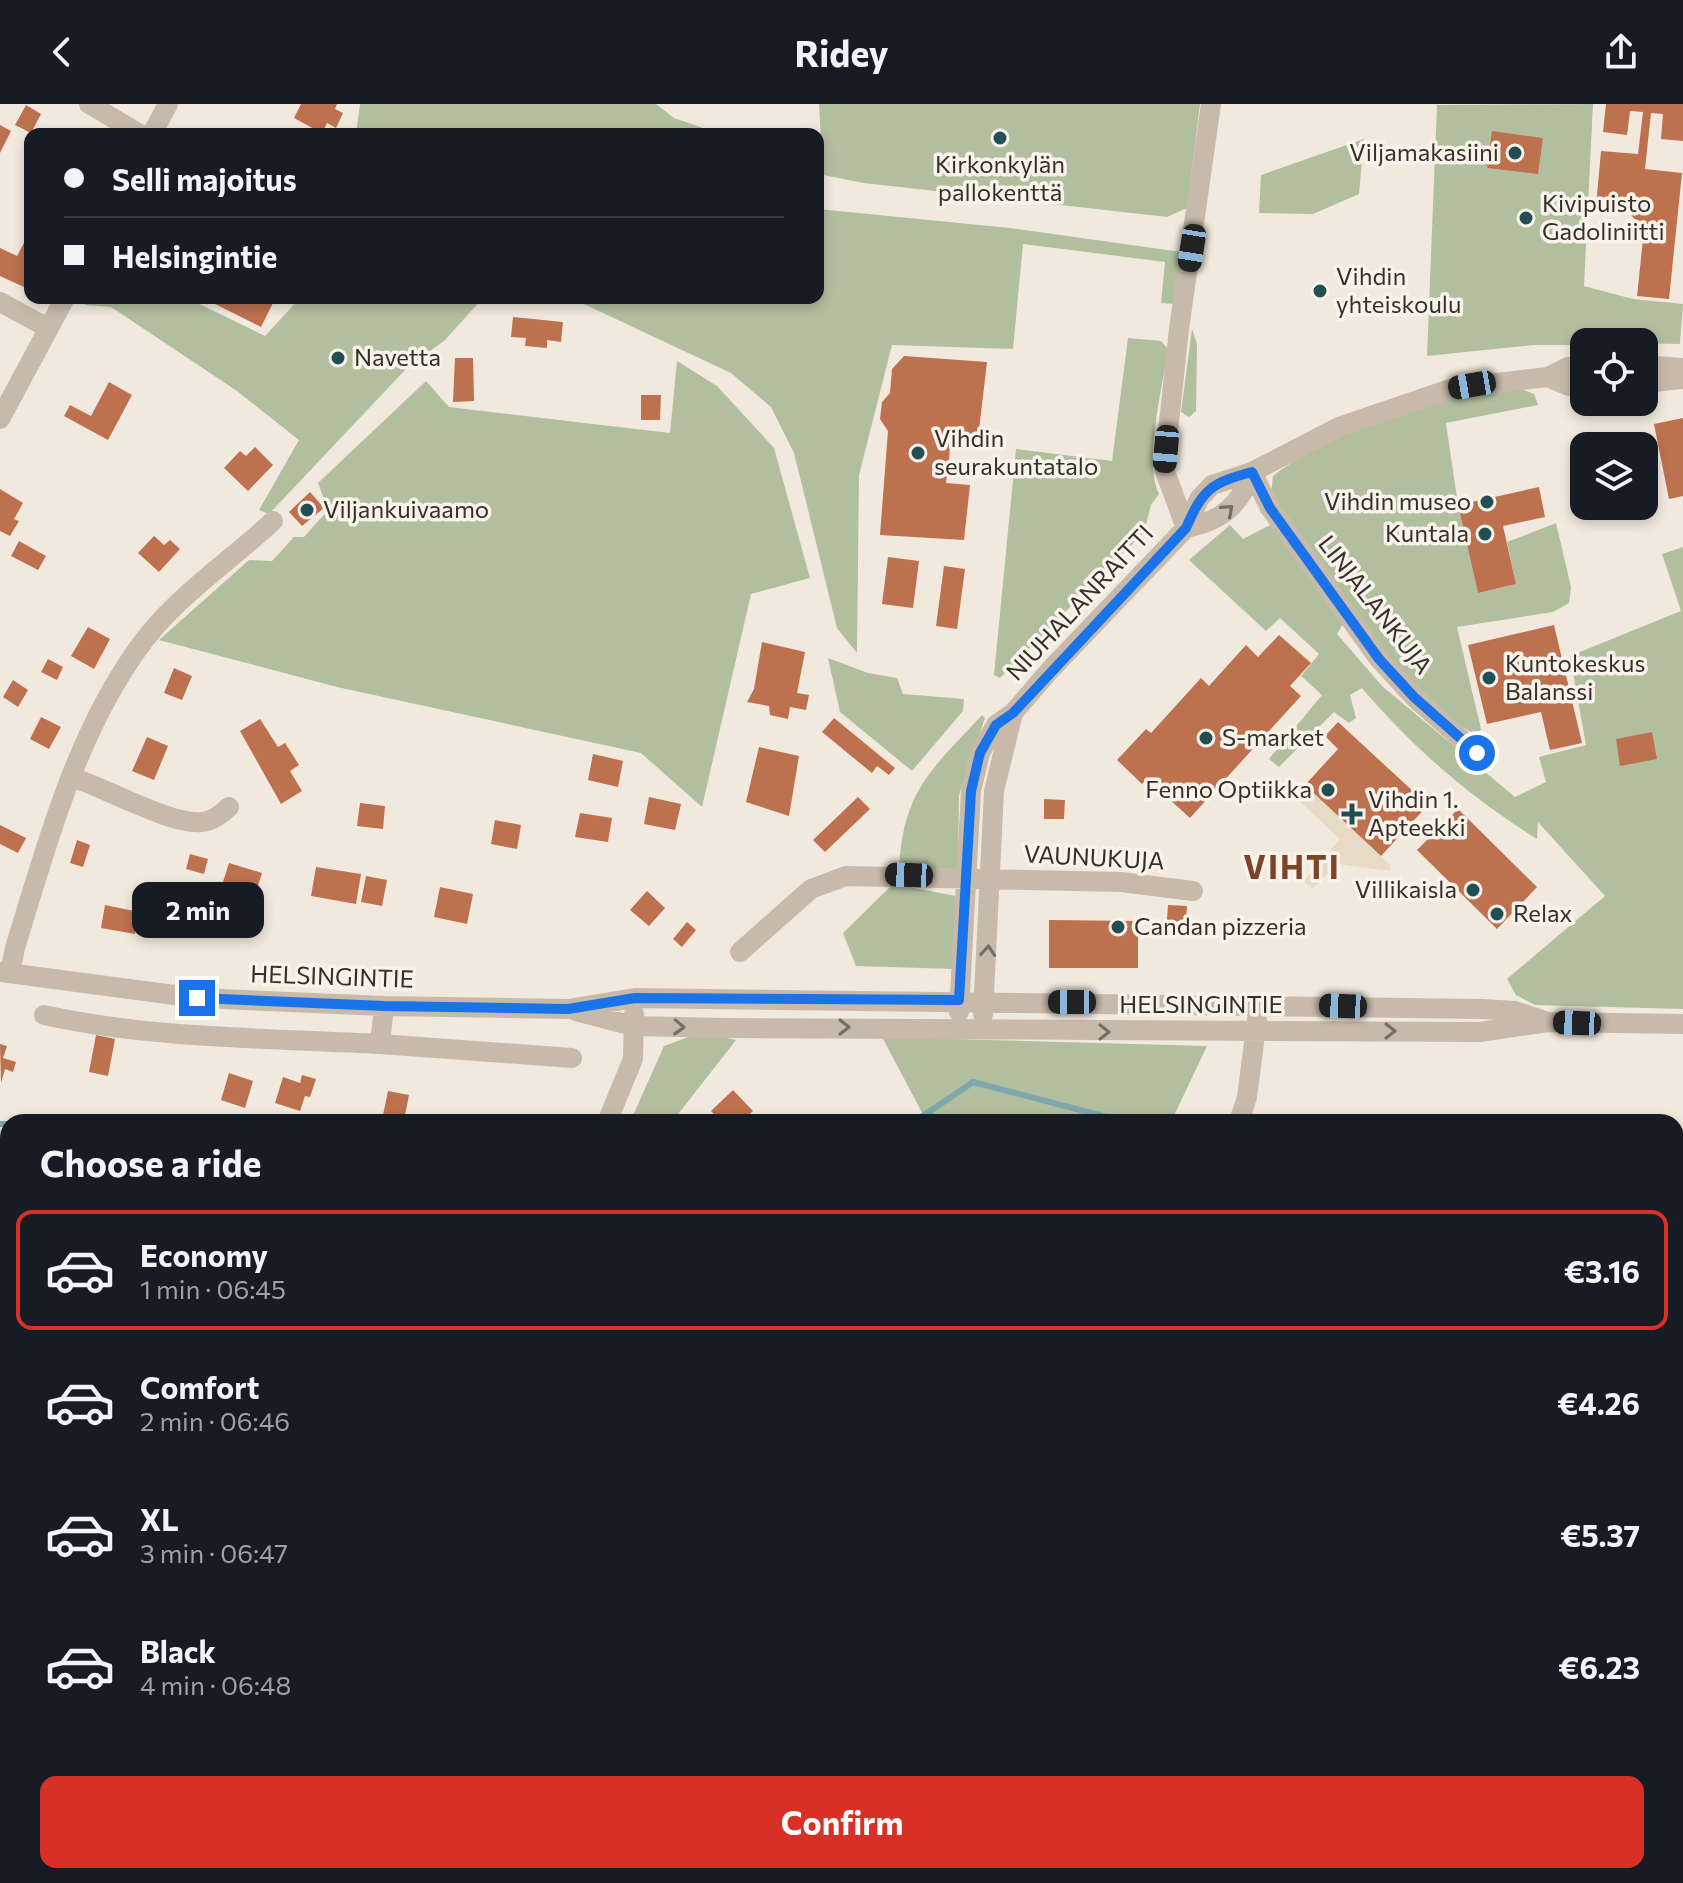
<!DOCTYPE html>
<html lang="en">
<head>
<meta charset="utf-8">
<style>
  body { margin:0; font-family:Commissioner,sans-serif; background:#20242c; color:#f1f3f6; height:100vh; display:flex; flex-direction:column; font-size:30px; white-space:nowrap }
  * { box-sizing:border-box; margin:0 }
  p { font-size:26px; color:#9ea1a6 }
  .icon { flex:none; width:44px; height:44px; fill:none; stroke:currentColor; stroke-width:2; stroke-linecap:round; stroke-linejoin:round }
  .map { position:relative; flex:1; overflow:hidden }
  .details { position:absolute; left:0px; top:1010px; width:1684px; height:770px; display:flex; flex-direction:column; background:#171b24; border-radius:24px 24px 0 0; box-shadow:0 4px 12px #0003 }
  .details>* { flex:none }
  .guide { position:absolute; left:24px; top:24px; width:800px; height:176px; border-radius:16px; box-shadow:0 4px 12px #0003; display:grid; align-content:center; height:176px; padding:0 40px; background:#171b24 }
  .controls { position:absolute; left:1570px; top:224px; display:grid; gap:16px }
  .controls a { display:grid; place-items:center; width:88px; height:88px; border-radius:16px; background:#171b24; box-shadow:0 4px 12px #0003; font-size:40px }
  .end { position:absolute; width:36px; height:36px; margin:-18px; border:10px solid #1a73e8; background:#fff; box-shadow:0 0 0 4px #fff }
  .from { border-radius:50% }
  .bubble { position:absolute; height:56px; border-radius:16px; background:#171b24; box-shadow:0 4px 12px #0003; font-size:26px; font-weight:700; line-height:56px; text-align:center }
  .car { position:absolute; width:24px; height:48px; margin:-24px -12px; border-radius:10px; box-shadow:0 0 6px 2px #0007; background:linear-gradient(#222 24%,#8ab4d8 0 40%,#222 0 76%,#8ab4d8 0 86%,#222 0) }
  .guide b { display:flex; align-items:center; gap:28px; height:76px; font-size:30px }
  .guide b+b { border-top:2px solid #363941 }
  .guide i { width:20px; height:20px; background:#f1f3f6 }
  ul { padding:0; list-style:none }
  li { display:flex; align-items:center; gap:24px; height:120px; margin:0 16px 12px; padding:0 24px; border:4px solid transparent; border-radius:16px }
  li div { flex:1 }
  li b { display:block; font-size:30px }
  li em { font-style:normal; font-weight:700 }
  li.current { border-color:#d93025 }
  li>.icon { width:72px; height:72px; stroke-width:1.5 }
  h2 { padding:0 40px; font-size:36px; line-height:96px }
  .action { display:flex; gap:16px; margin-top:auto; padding:16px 40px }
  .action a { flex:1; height:92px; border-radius:16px; background:#d93025; color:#fff; font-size:32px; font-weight:700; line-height:92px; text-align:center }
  header { display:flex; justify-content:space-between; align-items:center; height:104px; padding:0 40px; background:#171b24; font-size:36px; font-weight:700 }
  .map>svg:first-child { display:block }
  .green { fill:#b2bf9f }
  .plaza { fill:#e7dbc6 }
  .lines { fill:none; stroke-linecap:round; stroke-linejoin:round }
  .stream { stroke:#7fa7ac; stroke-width:6 }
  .building { fill:#bd714f }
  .minor { stroke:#c8baaa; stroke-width:20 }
  .oneway { stroke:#786d63 }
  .route { stroke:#1a73e8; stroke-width:10 }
  .poi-dot { fill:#224e54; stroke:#f8f3ea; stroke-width:3 }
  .labels { text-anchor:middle; stroke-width:7; stroke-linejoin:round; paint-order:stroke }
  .poi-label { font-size:24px; fill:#362e29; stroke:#f8f3ea; text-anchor:start }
  .street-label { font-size:24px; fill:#362e29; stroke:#f8f3ea }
  .district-label { font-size:32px; font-weight:bold; letter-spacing:2px; fill:#7f4328; stroke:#f8f3ea }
</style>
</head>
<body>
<header><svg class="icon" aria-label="back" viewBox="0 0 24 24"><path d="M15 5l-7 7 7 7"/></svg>Ridey<svg class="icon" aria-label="share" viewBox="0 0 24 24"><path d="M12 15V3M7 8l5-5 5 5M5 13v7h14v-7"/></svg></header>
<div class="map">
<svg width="1683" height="1779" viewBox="0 0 1683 1779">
  <rect width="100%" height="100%" fill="#f1e9de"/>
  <path class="green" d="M 360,0 L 656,0 L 674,14 L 721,30 L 356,30 Z
    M 819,0 L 1200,0 L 1187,104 L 1167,113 L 864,79 L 823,71 Z
    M 1593,0 L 1584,182 L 1633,195 L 1683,200 L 1680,240 L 1584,238 L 1584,241 L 1534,241 L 1427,252 L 1437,1 Z
    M 1364,35 L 1359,90 L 1313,110 L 1259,109 L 1261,71 Z
    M 818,105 L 1010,124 L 1181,148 L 1175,200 L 1161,199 L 1165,158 L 1023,140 L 1013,245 L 892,241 L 859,371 L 857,549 L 837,524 L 794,349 L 771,303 L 731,269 L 571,194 L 818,194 Z
    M 88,194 L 187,194 L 265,232 L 300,194 L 483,194 L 445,236 L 406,265 L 269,410 L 259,406 L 299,336 L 237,287 L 111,203 L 85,201 Z
    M 1192,225 L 1197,240 L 1196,307 L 1189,313 L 1181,308 Z
    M 1128,234 L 1161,237 L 1168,245 C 1163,282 1143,358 1159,390 L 1151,401 L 1144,428 L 1000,574 L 994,571 L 1016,345 L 1112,357 Z
    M 677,257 L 717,282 L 774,344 L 810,474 L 751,490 L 702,703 L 641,649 L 337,583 L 159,536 L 249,456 L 272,457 L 294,433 L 304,433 L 328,406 L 318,379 L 426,277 L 449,303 L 670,329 Z
    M 1519,284 L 1534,290 L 1538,301 L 1446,319 L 1458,401 L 1478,489 L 1516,480 L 1507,438 L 1556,419 L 1571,483 L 1569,499 L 1553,508 L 1457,523 L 1481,625 L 1477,632 L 1436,606 L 1395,565 L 1271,390 L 1273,372 C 1314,340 1389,309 1440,296 C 1465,290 1493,288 1519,284 Z
    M 1272,420 L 1345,517 L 1337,530 L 1382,582 L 1515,693 L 1546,678 L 1539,653 L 1586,641 L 1570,552 L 1681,507 L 1662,450 L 1683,443 L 1683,905 L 1535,901 L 1516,891 L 1507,875 L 1605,792 L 1538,718 L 1537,735 C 1470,693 1413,644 1362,584 L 1350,591 L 1356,614 L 1349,619 L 1334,608 L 1279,663 L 1269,655 L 1322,591 L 1301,572 L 1319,550 L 1280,514 L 1266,527 L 1189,456 L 1230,421 L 1243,435 Z
    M 828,554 L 868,569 L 897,574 L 903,590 L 964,595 L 963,607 L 912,667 L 840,608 Z
    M 982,611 L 985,614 L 959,691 L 958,765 L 899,765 C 903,687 931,666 982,611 Z
    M 893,780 L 956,792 L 954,865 L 856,862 L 843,829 Z
    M 702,928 L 736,936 L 672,1018 L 630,1018 L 664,942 Z
    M 882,933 L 1207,942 L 1171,1018 L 927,1018 Z
    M 1681,1168 L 1683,1169 L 1683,1315 L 1676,1309 L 1676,1178 Z
    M 1676,1376 L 1683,1380 L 1683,1646 L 1676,1642 Z
    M 381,1772 L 953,1772 L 958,1779 L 378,1779 Z"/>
  <path class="plaza" d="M 1305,681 L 1390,761 L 1390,767 L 1338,760 L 1312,785 L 1304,777 L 1340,735 L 1294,692 Z"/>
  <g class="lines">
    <path class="stream" d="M 914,1018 L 973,978 L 1126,1018
      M 0,1020 L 8,1020
      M 1676,1342 L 1683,1347"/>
  </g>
  <path class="building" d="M 301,0 L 337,0 L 335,5 L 343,9 L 336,24 L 327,19 L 322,29 L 294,14 Z
    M 1606,0 L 1683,0 L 1683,37 L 1661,35 L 1663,10 L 1651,9 L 1645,65 L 1682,69 L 1669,195 L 1637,192 L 1644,126 L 1626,105 L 1596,102 L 1601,47 L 1638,50 L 1643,8 L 1630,7 L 1627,31 L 1603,28 Z
    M 26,1 L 41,10 L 31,29 L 15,21 Z
    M 0,21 L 11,27 L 0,49 Z
    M 1492,27 L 1543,34 L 1538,70 L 1487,64 Z
    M 25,137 L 30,139 L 30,171 L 24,183 L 0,172 L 0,144 L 17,152 Z
    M 203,194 L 262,194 L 273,199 L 261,223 Z
    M 513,213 L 563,218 L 561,238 L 547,236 L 547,244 L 525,242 L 526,234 L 511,233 Z
    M 904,252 L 987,258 L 977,343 L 950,341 L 949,356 L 974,359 L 973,366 L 948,364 L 946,379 L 970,381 L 964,436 L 880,431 L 888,327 L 880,315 L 882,298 L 890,289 L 892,265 Z
    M 455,254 L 473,254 L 474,297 L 453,298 Z
    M 109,278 L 132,291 L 108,336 L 64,312 L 70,301 L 91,312 Z
    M 641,291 L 661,291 L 660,316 L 641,316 Z
    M 1683,314 L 1683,392 L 1669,395 L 1654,320 Z
    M 255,343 L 273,361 L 248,387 L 224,364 L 240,347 L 246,352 Z
    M 1539,383 L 1545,413 L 1503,422 L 1516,480 L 1478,489 L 1458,401 Z
    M 0,385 L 23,399 L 14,415 L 19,417 L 10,432 L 0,427 Z
    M 310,388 L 324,404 L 302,422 L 289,408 Z
    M 154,432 L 164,441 L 170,436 L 180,445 L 159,468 L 138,449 Z
    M 19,437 L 46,452 L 38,466 L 11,452 Z
    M 888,453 L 919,457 L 913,504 L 882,500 Z
    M 944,462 L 965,465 L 957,525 L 936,522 Z
    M 1554,521 L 1582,639 L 1550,646 L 1541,608 L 1487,620 L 1468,541 Z
    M 88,523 L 110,535 L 94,565 L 71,552 Z
    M 1279,531 L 1311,559 L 1290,582 L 1301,592 L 1190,714 L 1147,675 L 1142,680 L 1117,656 L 1146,625 L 1151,629 L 1201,574 L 1209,582 L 1246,541 L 1258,553 Z
    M 762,538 L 805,548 L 797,589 L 809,591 L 806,606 L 790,603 L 788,615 L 770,611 L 769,602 L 747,598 L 754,585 Z
    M 48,555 L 63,563 L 57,576 L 41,568 Z
    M 174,564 L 192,572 L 182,596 L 164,589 Z
    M 13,576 L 28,586 L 18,603 L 3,593 Z
    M 41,613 L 61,623 L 49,645 L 30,635 Z
    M 834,614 L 895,664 L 889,671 L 877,662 L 872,669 L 822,628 Z
    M 260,615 L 278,643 L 285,639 L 299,661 L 290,667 L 302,687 L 281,700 L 240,627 Z
    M 1338,618 L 1428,701 L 1381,752 L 1305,681 L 1338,645 L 1325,632 Z
    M 1652,628 L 1657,655 L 1620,662 L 1616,635 Z
    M 147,633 L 168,642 L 154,676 L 132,667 Z
    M 759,643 L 799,652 L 789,712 L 746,698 Z
    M 593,650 L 623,657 L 618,683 L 588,676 Z
    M 649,693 L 681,700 L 675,726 L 644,720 Z
    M 858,693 L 870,705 L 825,748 L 813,736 Z
    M 1044,695 L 1065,696 L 1064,715 L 1044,715 Z
    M 360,699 L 385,702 L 383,725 L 357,722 Z
    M 1458,705 L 1537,783 L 1497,825 L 1417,746 Z
    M 580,709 L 612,714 L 608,738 L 575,733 Z
    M 495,716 L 521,721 L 517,745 L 491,740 Z
    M 0,721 L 26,734 L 18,749 L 0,740 Z
    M 77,736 L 90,741 L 83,763 L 70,759 Z
    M 190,750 L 208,755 L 204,770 L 186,765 Z
    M 229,759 L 262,769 L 254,794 L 246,792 L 244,798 L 231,794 L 233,788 L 221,784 Z
    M 316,763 L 361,770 L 356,800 L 311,792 Z
    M 366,772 L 387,776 L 382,802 L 361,798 Z
    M 440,783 L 473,790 L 467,820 L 434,813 Z
    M 647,787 L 665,804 L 649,822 L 630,806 Z
    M 105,801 L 139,808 L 135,830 L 101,824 Z
    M 1168,801 L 1187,802 L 1185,831 L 1166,830 Z
    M 1049,816 L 1138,817 L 1138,864 L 1049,864 Z
    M 687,818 L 696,826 L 682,843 L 673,835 Z
    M 96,931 L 115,935 L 108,972 L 89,968 Z
    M 0,940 L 7,942 L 3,954 L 16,958 L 13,968 L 5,965 L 1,979 Z
    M 229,969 L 253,977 L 245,1004 L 221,996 Z
    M 302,971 L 316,975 L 310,993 L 305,992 L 300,1007 L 275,999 L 283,973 L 300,979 Z
    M 733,986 L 753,1007 L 741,1018 L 722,1018 L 711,1007 Z
    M 388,987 L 409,991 L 404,1016 L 383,1011 Z
    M 0,1289 L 8,1291 L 8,1318 L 4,1323 L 0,1322 Z
    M 8,1541 L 8,1644 L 0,1642 L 0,1570 Z
    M 24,1772 L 60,1772 L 59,1779 L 22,1779 Z
    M 1209,1772 L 1245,1772 L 1239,1779 L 1204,1779 Z
    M 1452,1772 L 1482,1772 L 1480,1779 L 1462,1779 L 1451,1775 Z"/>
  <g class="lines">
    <path class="minor" d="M 89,0 L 140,30
      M 152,30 L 168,0
      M 0,198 L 48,224
      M 1644,261 L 1683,264
      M 1548,273 L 1569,282 L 1584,282
      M 1644,279 L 1683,275
      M 0,315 L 65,194
      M 1252,368 L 1270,404 L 1379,555 L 1414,593 L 1477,649
      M 1186,424 L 1164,365 L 1179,225 L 1211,0
      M 1186,424 C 1221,417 1240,402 1252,368
      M 71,673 C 104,683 172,722 202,718 C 213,717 221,710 229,703
      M 740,848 L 811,785 L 846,772 L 1121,778 L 1193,787
      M 0,868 L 197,894 L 384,902 L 568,905 L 635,894 L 1482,905 L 1515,907 L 1548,918
      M 10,869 L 15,844 C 46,743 75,633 137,546 C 172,495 228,459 273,417
      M 576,907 L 633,922 L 726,924 L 1480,928 L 1548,918 L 1683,920
      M 959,908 L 971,687 L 980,649 L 996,621 L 1013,609 L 1051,565 L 1186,424 L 1199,395 L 1212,381 L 1252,368 L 1339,323 L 1453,284 L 1548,273 L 1568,263 L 1584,262
      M 983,910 L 994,687 L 1013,609
      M 44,911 C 153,935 269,934 380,940 L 384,902
      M 380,940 L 572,954
      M 607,1018 L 633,955 L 634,910
      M 1239,1018 L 1247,993 L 1257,916
      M 1430,1772 L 1430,1779
      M 145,1779 L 146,1772"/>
  </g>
  <defs><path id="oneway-chevron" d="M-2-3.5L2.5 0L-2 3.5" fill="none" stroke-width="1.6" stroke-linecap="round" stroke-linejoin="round" transform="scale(2)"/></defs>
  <g class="oneway">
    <use href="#oneway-chevron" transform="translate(1228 406) rotate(-41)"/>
    <use href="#oneway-chevron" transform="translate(988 847) rotate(-86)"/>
    <use href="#oneway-chevron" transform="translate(679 923) rotate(2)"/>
    <use href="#oneway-chevron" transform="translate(844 923)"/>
    <use href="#oneway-chevron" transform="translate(1390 927)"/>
    <use href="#oneway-chevron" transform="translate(1104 928)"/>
  </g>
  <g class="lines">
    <path class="route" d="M 197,894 L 384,902 L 568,905 L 635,894 L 959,896 L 971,687 L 980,649 L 996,621 L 1013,609 L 1186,424 C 1203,385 1211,379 1252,368 L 1270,404 L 1379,555 L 1414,593 L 1477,649"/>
  </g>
  <g class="poi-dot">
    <circle cx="1000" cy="34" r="8"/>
    <circle cx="1515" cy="49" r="8"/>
    <circle cx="1526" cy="114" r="8"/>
    <circle cx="1320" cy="187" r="8"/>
    <circle cx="338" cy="254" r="8"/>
    <circle cx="918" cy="349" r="8"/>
    <circle cx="1487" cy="398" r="8"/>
    <circle cx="307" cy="406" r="8"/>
    <circle cx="1485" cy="430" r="8"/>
    <circle cx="1489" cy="574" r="8"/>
    <circle cx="1206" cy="634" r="8"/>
    <circle cx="1328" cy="686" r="8"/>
    <path d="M1348 698h8v8h8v8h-8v8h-8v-8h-8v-8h8z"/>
    <circle cx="1473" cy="786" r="8"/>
    <circle cx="1497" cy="810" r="8"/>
    <circle cx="1118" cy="823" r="8"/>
  </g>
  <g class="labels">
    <g class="poi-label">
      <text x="1499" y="57" text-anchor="end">Viljamakasiini</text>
      <text x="1000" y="69" text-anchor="middle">Kirkonkylän<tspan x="1000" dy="28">pallokenttä</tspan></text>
      <text x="1542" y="108">Kivipuisto<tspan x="1542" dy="28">Gadoliniitti</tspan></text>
      <text x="1336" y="181">Vihdin<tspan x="1336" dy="28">yhteiskoulu</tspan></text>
      <text x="354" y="262">Navetta</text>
      <text x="934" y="343">Vihdin<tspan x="934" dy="28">seurakuntatalo</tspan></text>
      <text x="1471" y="406" text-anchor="end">Vihdin museo</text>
      <text x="323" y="414">Viljankuivaamo</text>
      <text x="1469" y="438" text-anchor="end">Kuntala</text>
      <text x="1505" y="568">Kuntokeskus<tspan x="1505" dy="28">Balanssi</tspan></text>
      <text x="1222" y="642">S-market</text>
      <text x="1312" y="694" text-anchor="end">Fenno Optiikka</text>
      <text x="1368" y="704">Vihdin 1.<tspan x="1368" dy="28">Apteekki</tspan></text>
      <text x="1457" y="794" text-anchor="end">Villikaisla</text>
      <text x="1513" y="818">Relax</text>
      <text x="1134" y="831">Candan pizzeria</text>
    </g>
    <g class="street-label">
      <text transform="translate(1080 499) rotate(-47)" y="8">NIUHALANRAITTI</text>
      <text transform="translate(1375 501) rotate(52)" y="8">LINJALANKUJA</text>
      <text transform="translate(1094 754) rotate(3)" y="8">VAUNUKUJA</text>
      <text transform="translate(332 873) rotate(2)" y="8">HELSINGINTIE</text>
      <text x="1201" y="909">HELSINGINTIE</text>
    </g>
    <g class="district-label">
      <text x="1292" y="775">VIHTI</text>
    </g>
  </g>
</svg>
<div class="controls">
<a><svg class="icon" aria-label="locate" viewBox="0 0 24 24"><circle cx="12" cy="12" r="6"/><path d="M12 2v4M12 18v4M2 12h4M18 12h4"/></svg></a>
<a><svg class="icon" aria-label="layers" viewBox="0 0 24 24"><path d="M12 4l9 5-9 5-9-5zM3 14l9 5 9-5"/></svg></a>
</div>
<i class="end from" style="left:1477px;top:649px"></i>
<i class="end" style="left:197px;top:894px"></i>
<div class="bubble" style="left:132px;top:778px;width:132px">2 min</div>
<i class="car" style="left:1192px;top:144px;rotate:189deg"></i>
<i class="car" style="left:1472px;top:281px;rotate:260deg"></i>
<i class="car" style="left:1166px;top:345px;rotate:185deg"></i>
<i class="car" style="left:909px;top:771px;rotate:272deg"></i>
<i class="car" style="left:1072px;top:898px;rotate:270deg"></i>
<i class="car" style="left:1343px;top:902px;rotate:272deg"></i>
<i class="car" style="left:1577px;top:919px;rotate:272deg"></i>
<div class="guide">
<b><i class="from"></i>Selli majoitus</b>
<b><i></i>Helsingintie</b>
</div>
<section class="details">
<h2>Choose a ride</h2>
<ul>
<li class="current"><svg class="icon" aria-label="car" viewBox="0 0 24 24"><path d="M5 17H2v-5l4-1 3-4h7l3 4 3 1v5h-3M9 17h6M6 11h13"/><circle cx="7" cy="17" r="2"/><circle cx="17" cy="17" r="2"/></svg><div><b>Economy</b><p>1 min · 06:45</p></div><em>€3.16</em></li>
<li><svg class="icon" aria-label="car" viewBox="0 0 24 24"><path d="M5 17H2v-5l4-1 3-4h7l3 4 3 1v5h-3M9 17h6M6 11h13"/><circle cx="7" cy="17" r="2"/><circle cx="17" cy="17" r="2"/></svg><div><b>Comfort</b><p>2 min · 06:46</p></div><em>€4.26</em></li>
<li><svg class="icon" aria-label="car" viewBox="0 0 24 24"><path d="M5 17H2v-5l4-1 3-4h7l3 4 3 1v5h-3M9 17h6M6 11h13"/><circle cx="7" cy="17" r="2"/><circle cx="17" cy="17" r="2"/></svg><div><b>XL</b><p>3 min · 06:47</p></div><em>€5.37</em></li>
<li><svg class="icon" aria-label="car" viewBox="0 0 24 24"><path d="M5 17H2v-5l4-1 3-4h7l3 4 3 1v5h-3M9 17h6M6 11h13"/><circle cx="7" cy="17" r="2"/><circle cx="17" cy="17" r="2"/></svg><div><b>Black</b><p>4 min · 06:48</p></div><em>€6.23</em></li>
</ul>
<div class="action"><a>Confirm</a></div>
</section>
</div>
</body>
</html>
